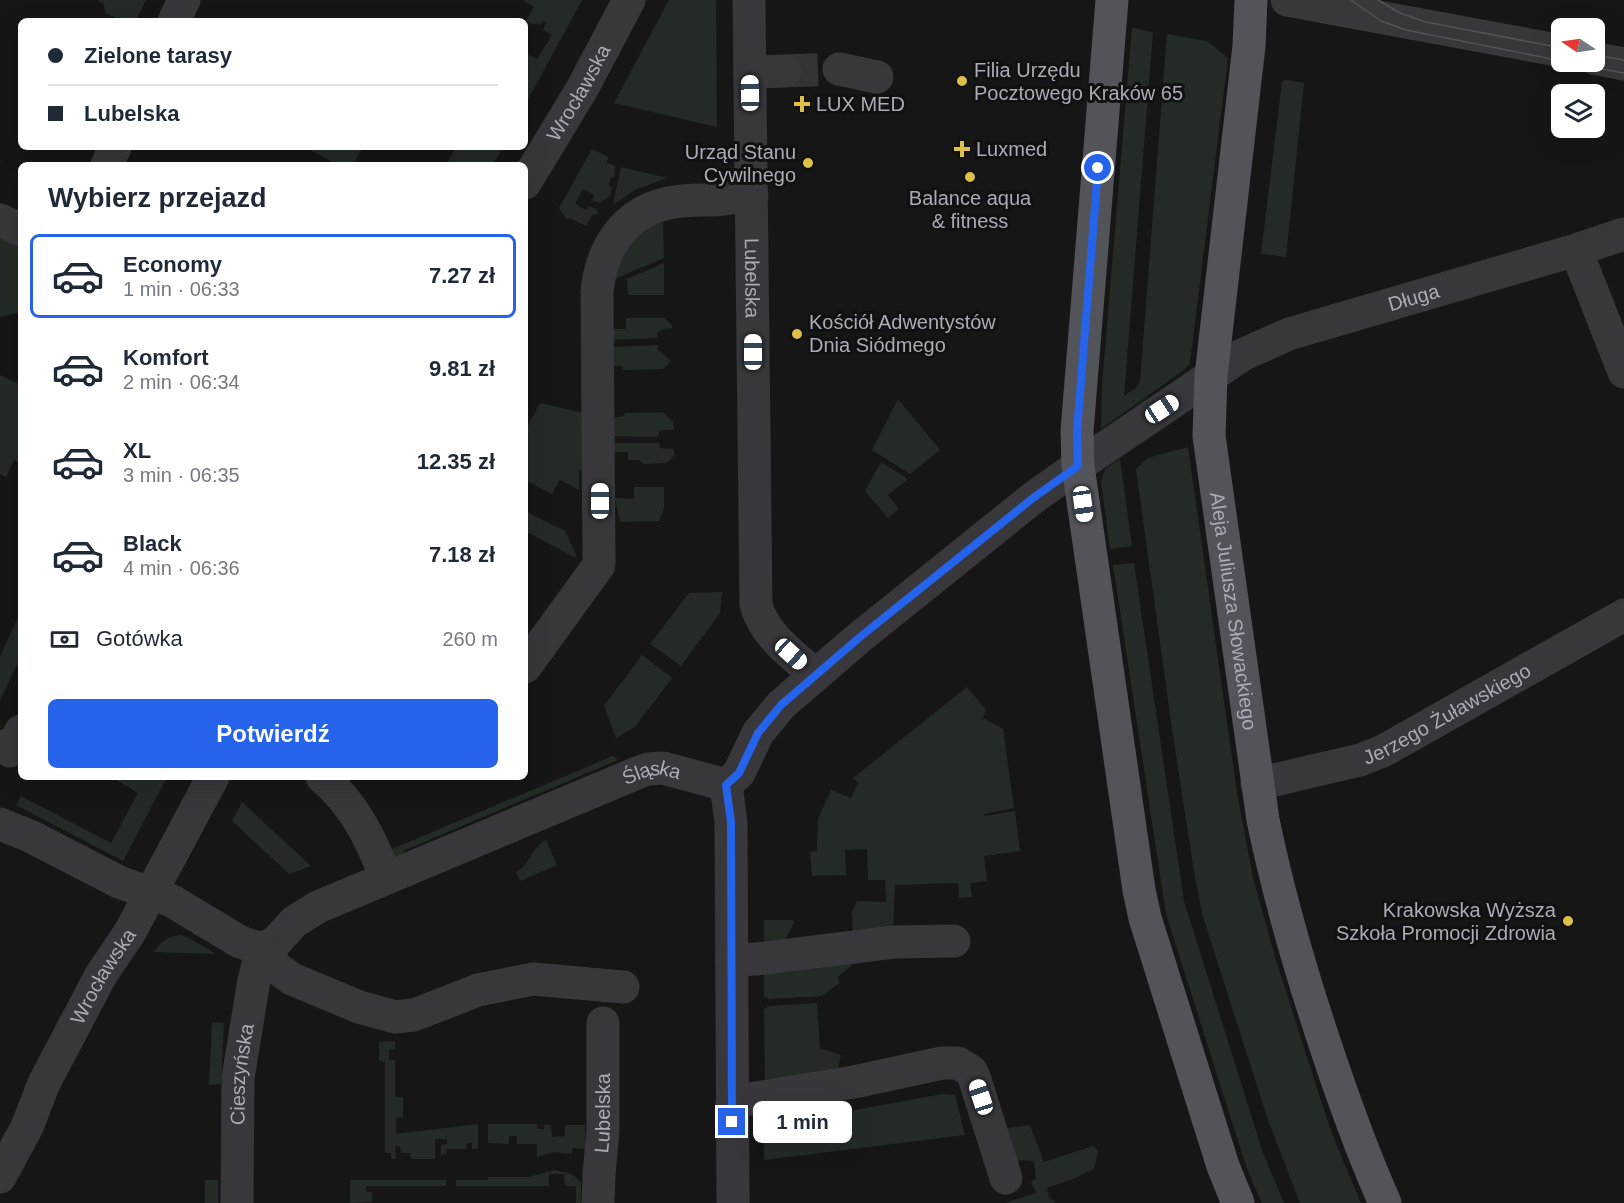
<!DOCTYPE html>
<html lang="pl">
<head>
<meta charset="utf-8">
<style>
  body { margin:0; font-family:Arial,sans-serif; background:#f6f6f7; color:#1f2937; height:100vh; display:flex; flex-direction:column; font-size:22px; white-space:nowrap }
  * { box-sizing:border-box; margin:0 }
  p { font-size:20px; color:#747a83 }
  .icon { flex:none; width:33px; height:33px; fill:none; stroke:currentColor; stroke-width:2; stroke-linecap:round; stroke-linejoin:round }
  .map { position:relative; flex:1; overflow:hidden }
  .sheet { position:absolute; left:18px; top:162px; width:510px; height:618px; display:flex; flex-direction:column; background:#fff; border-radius:9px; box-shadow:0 6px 24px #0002 }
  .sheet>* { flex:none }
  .hud { position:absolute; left:18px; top:18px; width:510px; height:132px; border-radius:9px; box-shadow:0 6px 24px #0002; display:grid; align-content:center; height:132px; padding:0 30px; background:#fff }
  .needle { width:39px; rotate:283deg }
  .fabs { position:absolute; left:1551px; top:18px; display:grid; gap:12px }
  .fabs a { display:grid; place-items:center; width:54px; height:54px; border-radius:9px; background:#fff; box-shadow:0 6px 24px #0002; font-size:30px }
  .end { position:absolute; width:27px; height:27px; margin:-14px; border:8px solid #2563eb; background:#fff; box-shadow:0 0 0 3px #fff }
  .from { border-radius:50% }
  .bubble { position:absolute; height:42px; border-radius:9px; background:#fff; box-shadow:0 6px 24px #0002; font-size:20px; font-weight:700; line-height:42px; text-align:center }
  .car { position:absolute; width:18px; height:36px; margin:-18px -9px; border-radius:8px; box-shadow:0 0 4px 2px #0007; background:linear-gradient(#fff 24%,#345 0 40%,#fff 0 76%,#345 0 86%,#fff 0) }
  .hud b { display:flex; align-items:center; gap:21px; height:57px; font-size:22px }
  .hud b+b { border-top:2px solid #e0e1e3 }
  .hud i { width:15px; height:15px; background:#1f2937 }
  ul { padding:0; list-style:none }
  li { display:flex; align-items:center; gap:18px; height:84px; margin:0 12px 9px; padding:0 18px; border:3px solid transparent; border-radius:9px }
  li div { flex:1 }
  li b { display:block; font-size:22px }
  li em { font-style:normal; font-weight:700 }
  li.current { border-color:#2563eb }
  li>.icon { width:54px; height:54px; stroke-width:1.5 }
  h2 { padding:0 30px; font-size:27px; line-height:72px }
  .pay { display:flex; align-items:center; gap:15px; height:66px; padding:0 30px; font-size:22px }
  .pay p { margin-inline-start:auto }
  .primary-button { display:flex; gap:12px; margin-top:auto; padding:12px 30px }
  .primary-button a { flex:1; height:69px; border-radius:9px; background:#2563eb; color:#fff; font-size:24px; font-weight:700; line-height:69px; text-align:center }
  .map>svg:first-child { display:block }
  .green { fill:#242b26 }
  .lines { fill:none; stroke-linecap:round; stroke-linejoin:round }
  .minor-tunnel { stroke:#333437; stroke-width:33; stroke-dasharray:33 16; stroke-linecap:butt }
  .minor { stroke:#37373c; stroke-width:33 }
  .major { stroke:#53545a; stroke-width:33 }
  .tram { stroke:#525358; stroke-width:1.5 }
  .route { stroke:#2563eb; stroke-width:8 }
  .poi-dot { fill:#ddc048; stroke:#111112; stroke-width:2 }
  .labels { text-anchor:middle; stroke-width:6; stroke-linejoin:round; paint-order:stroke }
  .poi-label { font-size:20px; fill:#a9abb6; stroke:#111112; text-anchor:start }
  .street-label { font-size:20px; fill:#a9abb6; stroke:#111112 }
</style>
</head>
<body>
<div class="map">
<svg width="1624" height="1203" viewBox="0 0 1624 1203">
  <rect width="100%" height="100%" fill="#161617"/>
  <path class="green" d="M 97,0 L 146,0 L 136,20 L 124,21 L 105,13 L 104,4 Z
    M 523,0 L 582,0 L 525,105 L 525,53 L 537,59 L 552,35 L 543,30 L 546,22 L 543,21 L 540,25 L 537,23 L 535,25 L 526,21 L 534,7 Z
    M 669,0 L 716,0 L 717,127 L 614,103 Z
    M 1132,28 L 1153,32 L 1124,396 L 1136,388 L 1140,381 L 1167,34 L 1207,41 L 1228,58 L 1190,363 L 1184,370 L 1101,429 L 1102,385 Z
    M 1287,80 L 1304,83 L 1286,257 L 1261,254 L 1282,81 Z
    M 305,147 L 363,147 L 353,165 L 338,165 Z
    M 456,147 L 503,147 L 493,165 L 446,165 Z
    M 592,149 L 608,157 L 607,163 L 615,166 L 614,177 L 611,177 L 609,186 L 612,187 L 610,196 L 600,203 L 592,200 L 595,195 L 583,189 L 575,204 L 586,210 L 589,206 L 597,209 L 598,214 L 593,214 L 586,226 L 569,218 L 567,220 L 559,208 Z
    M 621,167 L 667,178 L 635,190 L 613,205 Z
    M 663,218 L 664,258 L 614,279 L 628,241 Z
    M 0,236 L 21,245 L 21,312 L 0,317 Z
    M 664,263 L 664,295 L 628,295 L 627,279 Z
    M 626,318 L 664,318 L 672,325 L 672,328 L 662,329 L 657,333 L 657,338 L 611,340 L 611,329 L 626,329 Z
    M 658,345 L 658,350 L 671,361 L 663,369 L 623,370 L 623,366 L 612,366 L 612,347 Z
    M 0,375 L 21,385 L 21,463 L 14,460 L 6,477 L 0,474 Z
    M 898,399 L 940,450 L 910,474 L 872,450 Z
    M 540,403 L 592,415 L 593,470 L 579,470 L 579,490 L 560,480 L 552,494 L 525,480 L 525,431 Z
    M 663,412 L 673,422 L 674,430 L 662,430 L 659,432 L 658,437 L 613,436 L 613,417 L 622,417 L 625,413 Z
    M 613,443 L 659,443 L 660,448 L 674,449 L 674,456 L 666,463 L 644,464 L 639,460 L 628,460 L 628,452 L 613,452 Z
    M 1188,447 L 1237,793 L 1253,878 L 1275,957 L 1326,1116 L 1336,1144 L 1361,1203 L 1300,1203 L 1269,1123 L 1203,917 L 1195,878 L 1172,729 L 1136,469 L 1148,458 Z
    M 1120,459 L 1132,546 L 1110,549 L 1101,482 L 1105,469 Z
    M 881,462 L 908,479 L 888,495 L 899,509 L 888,518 L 865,491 Z
    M 634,487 L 664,487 L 664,508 L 659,521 L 620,522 L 615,498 L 634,499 Z
    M 525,511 L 565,531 L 578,559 L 525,531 Z
    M 1134,563 L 1184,901 L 1263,1153 L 1284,1203 L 1262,1203 L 1247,1169 L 1166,914 L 1113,565 Z
    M 722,592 L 720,613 L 681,666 L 650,644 L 689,593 Z
    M 21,611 L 21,656 L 0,701 L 0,656 Z
    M 642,655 L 672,678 L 635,727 L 616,738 L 604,706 Z
    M 967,687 L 986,710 L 983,718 L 1003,729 L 1014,808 L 984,814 L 985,816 L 1015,811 L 1020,851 L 984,856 L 987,881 L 970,883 L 972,897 L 959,898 L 958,883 L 895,885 L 893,934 L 853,938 L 852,912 L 857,901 L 886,902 L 885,880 L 868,880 L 867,849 L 845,850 L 846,875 L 812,876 L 810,852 L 817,851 L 818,819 L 831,790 L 851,798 L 858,783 L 853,778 Z
    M 613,756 L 618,760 L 405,850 L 400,864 L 385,852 Z
    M 111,777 L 167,777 L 123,861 L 16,805 L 21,796 L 111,843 L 138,793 Z
    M 242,802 L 311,866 L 289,874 L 232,821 Z
    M 546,840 L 557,865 L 520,881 L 516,872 C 530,866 532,846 546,840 Z
    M 764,920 L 793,920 L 794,923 L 783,943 L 764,949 Z
    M 181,935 L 189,938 L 216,954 L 154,952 C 161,941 169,936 181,935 Z
    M 850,954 L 852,965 L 838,977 L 839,983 L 822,996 L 769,999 L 764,997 L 764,966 Z
    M 817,1003 L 820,1048 L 841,1055 L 838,1069 L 765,1083 L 764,1009 L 769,1006 Z
    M 212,1022 L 224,1023 L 221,1084 L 209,1085 Z
    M 395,1041 L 395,1049 L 389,1050 L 389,1060 L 395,1060 L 395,1097 L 403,1097 L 403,1117 L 396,1118 L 396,1134 L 478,1124 L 478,1149 L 472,1149 L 472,1143 L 467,1143 L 466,1149 L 447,1149 L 446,1154 L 441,1155 L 441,1145 L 447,1144 L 447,1139 L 435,1139 L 435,1159 L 411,1159 L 410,1153 L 401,1153 L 400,1146 L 395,1146 L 396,1159 L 391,1159 L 391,1153 L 385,1153 L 385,1062 L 379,1061 L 379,1042 Z
    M 942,1094 L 955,1095 L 965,1135 L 764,1160 L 764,1104 L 777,1102 L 785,1123 Z
    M 488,1124 L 537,1124 L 538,1129 L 544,1129 L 544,1125 L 551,1125 L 552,1137 L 565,1136 L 565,1125 L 585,1125 L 585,1149 L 573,1148 L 572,1154 L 554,1152 L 537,1157 L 537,1144 L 517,1144 L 517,1136 L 509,1136 L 509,1144 L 488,1143 Z
    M 1030,1125 L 1044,1162 L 1093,1146 L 1098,1151 L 1094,1169 L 1073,1179 L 1047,1188 L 1049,1197 L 1056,1203 L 1005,1203 L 1036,1193 L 1031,1182 L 1036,1179 L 1034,1161 L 1010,1160 L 1001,1129 Z
    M 555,1170 L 572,1174 L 581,1182 L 581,1203 L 576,1203 L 576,1186 L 565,1186 L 564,1174 L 549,1174 L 549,1186 L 456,1186 L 456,1180 L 488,1180 L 488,1177 L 528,1177 Z
    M 205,1180 L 218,1180 L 218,1203 L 205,1203 Z
    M 350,1180 L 446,1180 L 446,1186 L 366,1186 L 366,1192 L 372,1192 L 372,1202 L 350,1203 Z"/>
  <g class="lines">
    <path class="minor-tunnel" d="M 785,71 L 839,69"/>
    <g class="minor">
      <path id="s1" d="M 749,0 L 756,605 C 765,636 792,654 815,675"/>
      <path d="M 1287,0 L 1562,51"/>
      <path d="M 174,21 L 184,0"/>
      <path d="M 1594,58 L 1624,64"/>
      <path d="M 839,69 L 877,77"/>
      <path d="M 750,72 L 785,71"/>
      <path d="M 107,165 L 115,147"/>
      <path id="s2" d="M 525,183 L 582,89 L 629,0"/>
      <path d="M 0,220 L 21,230"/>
      <path d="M 1576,250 L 1624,372"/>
      <path d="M 525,667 L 599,565 L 597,292 C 601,249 624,212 669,203 C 684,199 700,200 715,200 C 727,199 739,197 752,195"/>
      <path d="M 0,746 L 10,751 L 21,731"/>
      <path d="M 322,777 C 355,805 371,839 386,878"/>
      <path id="s3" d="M 1257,784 L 1360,760 L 1383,751 L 1624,615"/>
      <path d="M 726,785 L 731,822 L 733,1203"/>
      <path id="s4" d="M 0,824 L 30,836 L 119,882 L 172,901 L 240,942 L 262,949 L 276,942 L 294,922 L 318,907 L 637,773 L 648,769 L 663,768 L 726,785 L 739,773 L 758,733 L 781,705 L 860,637 L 1033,498 L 1078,466 L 1242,355 L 1289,334 L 1576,250 L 1624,234"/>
      <path d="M 262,949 L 278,969 L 292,979 L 359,1007 L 395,1017 L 414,1015 L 478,990 L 533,979 L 623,987"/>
      <path d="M 732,960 L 756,959 L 894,942 L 954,941"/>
      <path d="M 732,1102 L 854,1082 L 942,1063 L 958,1063 L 971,1071 L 974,1077 L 1006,1178"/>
      <path id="s5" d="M 0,1177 L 27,1127 L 44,1083 L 101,975 L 130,932 L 213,777"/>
      <path id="s6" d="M 237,1203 L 238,1078 L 254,980 L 262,949"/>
      <path id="s7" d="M 598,1203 L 599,1174 L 603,1131 L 603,1023"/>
    </g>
    <g class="major">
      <path d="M 1112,0 L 1077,431 L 1078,466 L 1139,890 L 1145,918 L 1223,1166 L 1238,1203"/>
      <path id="s8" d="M 1251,0 L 1249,46 L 1211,376 L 1209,436 L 1263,820 C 1278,892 1298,962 1321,1032 C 1340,1090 1360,1147 1385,1203"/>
    </g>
    <path class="tram" d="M 1351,0 L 1381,21 L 1406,30 L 1562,61
      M 1378,0 L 1400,13 L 1426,22 L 1562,48
      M 1594,55 L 1624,60
      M 1563,62 L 1624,73"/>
  </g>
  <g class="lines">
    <path class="route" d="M 732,1122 L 731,822 L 726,785 L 739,773 L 758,733 L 781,705 L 860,637 L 1033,498 L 1078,466 L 1077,431 L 1098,168"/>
  </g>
  <g class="poi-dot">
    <circle cx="962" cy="81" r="6"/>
    <path d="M799 95h6v6h6v6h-6v6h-6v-6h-6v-6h6z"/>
    <path d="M959 140h6v6h6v6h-6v6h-6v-6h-6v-6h6z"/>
    <circle cx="808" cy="163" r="6"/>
    <circle cx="970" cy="177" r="6"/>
    <circle cx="797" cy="334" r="6"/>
    <circle cx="1568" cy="921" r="6"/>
  </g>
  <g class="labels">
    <g class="poi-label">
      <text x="974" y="77">Filia Urzędu<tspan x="974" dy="23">Pocztowego Kraków 65</tspan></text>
      <text x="816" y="111">LUX MED</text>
      <text x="976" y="156">Luxmed</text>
      <text x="796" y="159" text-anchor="end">Urząd Stanu<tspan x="796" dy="23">Cywilnego</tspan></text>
      <text x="970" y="205" text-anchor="middle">Balance aqua<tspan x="970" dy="23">&amp; fitness</tspan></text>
      <text x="809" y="329">Kościół Adwentystów<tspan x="809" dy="23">Dnia Siódmego</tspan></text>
      <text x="1556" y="917" text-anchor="end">Krakowska Wyższa<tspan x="1556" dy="23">Szkoła Promocji Zdrowia</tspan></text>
    </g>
    <g class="street-label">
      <text dy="7" stroke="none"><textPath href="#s2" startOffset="105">Wrocławska</textPath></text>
      <text dy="7" stroke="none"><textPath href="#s1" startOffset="278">Lubelska</textPath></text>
      <text dy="7" stroke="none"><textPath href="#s4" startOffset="1659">Długa</textPath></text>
      <text dy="7" stroke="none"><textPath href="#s8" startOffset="615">Aleja Juliusza Słowackiego</textPath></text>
      <text dy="7" stroke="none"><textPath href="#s3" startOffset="204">Jerzego Żuławskiego</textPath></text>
      <text dy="7" stroke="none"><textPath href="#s4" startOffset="723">Śląska</textPath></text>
      <text dy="7" stroke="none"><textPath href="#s5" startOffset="226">Wrocławska</textPath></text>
      <text dy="7" stroke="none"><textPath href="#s6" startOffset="129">Cieszyńska</textPath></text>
      <text dy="7" stroke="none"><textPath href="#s7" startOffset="90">Lubelska</textPath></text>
    </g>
  </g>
</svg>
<div class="fabs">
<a><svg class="needle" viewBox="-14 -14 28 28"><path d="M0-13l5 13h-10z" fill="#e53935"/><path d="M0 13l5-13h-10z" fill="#747a83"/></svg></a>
<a><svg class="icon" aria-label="layers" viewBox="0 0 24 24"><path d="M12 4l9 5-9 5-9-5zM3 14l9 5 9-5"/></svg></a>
</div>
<i class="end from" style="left:1098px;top:168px"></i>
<i class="end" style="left:732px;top:1122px"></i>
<div class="bubble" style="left:753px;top:1101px;width:99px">1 min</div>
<i class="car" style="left:750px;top:93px;rotate:359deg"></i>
<i class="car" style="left:753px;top:352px;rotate:0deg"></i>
<i class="car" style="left:1162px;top:409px;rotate:57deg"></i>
<i class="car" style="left:600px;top:501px;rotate:0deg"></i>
<i class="car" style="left:1083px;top:504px;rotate:172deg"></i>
<i class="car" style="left:791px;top:654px;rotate:132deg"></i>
<i class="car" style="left:981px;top:1097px;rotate:342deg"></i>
<div class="hud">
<b><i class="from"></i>Zielone tarasy</b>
<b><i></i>Lubelska</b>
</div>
<section class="sheet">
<h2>Wybierz przejazd</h2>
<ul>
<li class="current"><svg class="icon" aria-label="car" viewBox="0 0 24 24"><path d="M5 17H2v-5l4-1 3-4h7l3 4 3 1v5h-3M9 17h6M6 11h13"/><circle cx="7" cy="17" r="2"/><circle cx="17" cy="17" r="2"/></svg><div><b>Economy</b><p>1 min · 06:33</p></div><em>7.27 zł</em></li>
<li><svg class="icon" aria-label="car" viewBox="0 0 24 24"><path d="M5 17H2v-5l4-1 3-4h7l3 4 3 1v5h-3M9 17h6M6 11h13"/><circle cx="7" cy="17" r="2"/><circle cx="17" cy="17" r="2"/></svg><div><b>Komfort</b><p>2 min · 06:34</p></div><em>9.81 zł</em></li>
<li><svg class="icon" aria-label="car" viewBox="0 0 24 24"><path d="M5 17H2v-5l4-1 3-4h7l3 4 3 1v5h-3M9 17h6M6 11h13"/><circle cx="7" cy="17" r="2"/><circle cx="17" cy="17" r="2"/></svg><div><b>XL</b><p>3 min · 06:35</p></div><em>12.35 zł</em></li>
<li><svg class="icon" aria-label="car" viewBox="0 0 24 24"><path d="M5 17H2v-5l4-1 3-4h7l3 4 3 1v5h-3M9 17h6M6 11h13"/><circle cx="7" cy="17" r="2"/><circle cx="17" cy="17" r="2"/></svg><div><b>Black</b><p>4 min · 06:36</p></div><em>7.18 zł</em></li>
</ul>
<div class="pay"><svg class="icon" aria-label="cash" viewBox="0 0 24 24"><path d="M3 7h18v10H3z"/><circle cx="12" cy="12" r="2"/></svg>Gotówka<p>260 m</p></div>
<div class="primary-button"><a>Potwierdź</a></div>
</section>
</div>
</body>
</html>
